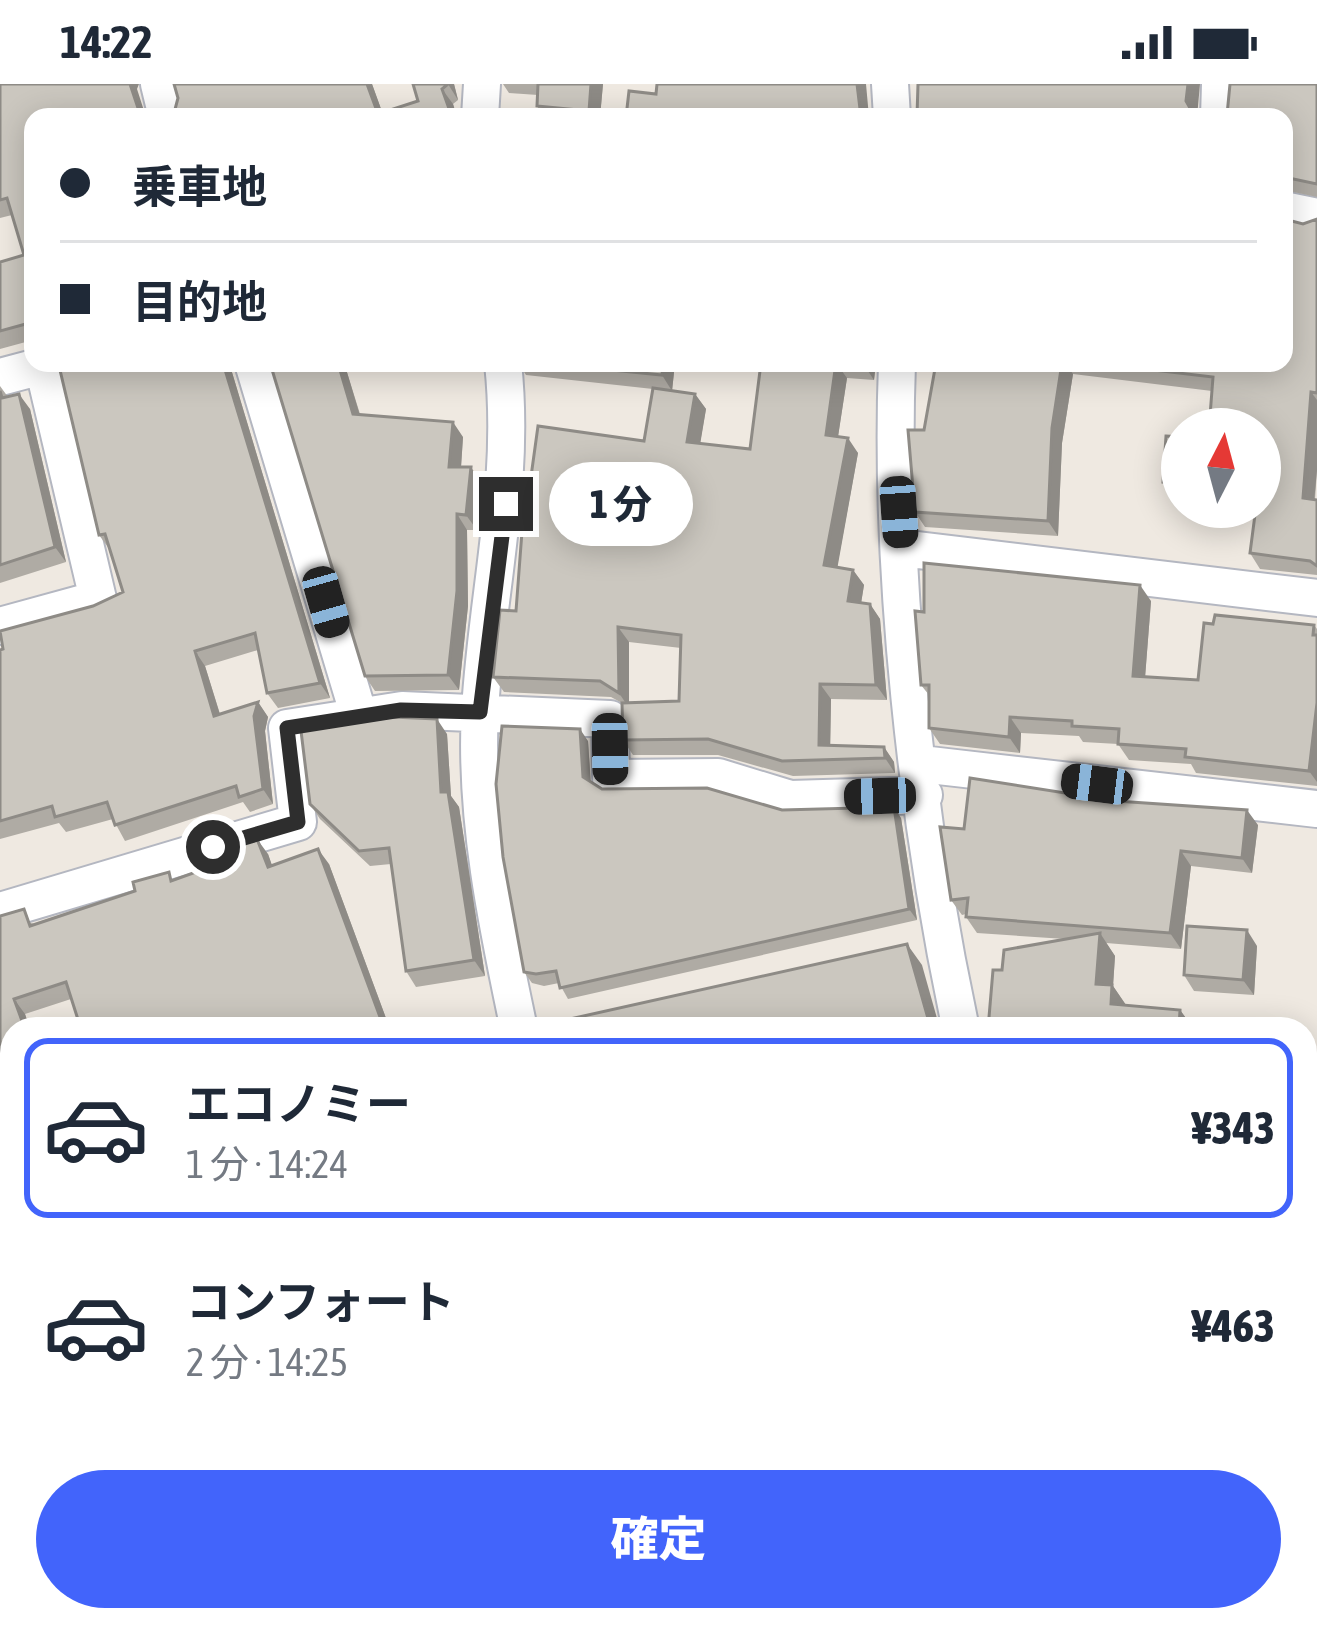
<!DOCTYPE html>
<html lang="ja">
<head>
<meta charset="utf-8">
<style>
  body { margin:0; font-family:"Asap Condensed","Noto Sans JP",sans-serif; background:#f2f2f3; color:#1f2937; height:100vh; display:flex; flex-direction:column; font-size:45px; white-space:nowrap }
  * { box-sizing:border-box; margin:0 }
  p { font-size:39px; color:#747a83 }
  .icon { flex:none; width:66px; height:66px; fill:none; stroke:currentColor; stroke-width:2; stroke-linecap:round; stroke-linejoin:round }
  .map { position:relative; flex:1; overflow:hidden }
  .drawer { position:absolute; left:0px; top:933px; width:1317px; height:615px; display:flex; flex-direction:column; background:#fff; border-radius:36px 36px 0 0; box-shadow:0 6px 30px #0003 }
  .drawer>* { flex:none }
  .hud { position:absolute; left:24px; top:24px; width:1269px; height:264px; border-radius:24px; box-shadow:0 6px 30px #0003; display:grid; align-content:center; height:264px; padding:0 36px; background:#fff }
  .needle { width:78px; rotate:6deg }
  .buttons { position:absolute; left:1161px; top:324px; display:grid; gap:24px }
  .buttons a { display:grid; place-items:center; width:120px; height:120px; border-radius:50%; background:#fff; box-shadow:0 6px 30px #0003; font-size:60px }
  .end { position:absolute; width:54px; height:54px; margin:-27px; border:15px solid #2e2e2e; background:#fff; box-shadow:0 0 0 6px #fff }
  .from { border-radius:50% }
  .bubble { position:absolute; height:84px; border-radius:42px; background:#fff; box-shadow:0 6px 30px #0003; font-size:39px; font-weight:800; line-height:84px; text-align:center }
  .car { position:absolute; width:36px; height:72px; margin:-36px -18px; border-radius:15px; box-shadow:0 0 9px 3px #0007; background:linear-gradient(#222 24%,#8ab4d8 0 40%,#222 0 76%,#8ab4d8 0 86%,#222 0) }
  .hud b { display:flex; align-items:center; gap:42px; height:114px; font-size:45px }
  .hud b+b { border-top:3px solid #e0e1e3 }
  .hud i { width:30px; height:30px; background:#1f2937 }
  ul { padding:21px 0 0; list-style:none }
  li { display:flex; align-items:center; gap:36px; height:180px; margin:0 24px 18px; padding:0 12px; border:6px solid transparent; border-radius:24px }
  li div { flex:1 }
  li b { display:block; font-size:45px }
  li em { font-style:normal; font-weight:800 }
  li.active { border-color:#4264fb }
  li>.icon { width:108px; height:108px; stroke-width:1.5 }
  .cta { display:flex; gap:24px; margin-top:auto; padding:24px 36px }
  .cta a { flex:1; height:138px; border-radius:72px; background:#4264fb; color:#fff; font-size:48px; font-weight:800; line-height:138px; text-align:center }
  .status { display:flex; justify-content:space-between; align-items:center; height:84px; padding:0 60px; background:#fff; direction:ltr }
  .status svg { height:33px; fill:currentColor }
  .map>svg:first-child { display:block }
  .education { fill:#f0e6d1 }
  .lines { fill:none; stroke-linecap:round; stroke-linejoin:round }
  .minor-casing { stroke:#b4b7c1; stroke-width:40 }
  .major-casing { stroke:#c9c9c9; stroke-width:52 }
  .minor { stroke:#fff; stroke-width:36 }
  .major { stroke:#f2d163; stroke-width:48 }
  .wall { fill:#afaba4; fill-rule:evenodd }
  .shaded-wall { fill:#8e8b86 }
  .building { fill:#cbc7bf; stroke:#8e8b86; stroke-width:3 }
  .route { stroke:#2e2e2e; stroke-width:15 }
</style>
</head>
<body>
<div class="status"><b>14:22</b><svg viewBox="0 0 49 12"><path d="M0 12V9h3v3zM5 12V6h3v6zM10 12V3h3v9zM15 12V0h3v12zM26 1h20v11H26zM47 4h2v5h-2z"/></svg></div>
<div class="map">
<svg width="1317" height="1546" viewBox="0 0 1317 1546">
  <rect width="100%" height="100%" fill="#efe9e1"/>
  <path class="education" d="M 12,1111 L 12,1483 L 0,1448 L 0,1115 Z
    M 30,1536 L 257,1536 L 229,1546 L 33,1546 Z"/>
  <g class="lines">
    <g class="minor-casing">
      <path id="minor" d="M 159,0 L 167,33
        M 890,0 L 892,33
        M 480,33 L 482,0
        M 1219,33 L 1220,0
        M 1284,126 L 1317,133
        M 253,279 L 359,632
        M 503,279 C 516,398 487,508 480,626 C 474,733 497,842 519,945
        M 897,279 C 889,487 917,742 961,945
        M 0,293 L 53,279
        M 901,464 L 1317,514
        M 0,542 L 98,515 L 43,282
        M 921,680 L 1317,725
        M 0,827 L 298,738 L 287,644 L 402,626 L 610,635 L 611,694 L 718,693 L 790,715 L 924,711
        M 0,1104 L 12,1100
        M 0,1481 L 12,1515
        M 541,1536 L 545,1546
        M 794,1536 L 796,1546
        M 1084,1536 L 1084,1546
        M 260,1546 L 288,1536"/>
    </g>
    <g class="major-casing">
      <path id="major" d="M 1308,1546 L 1317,1381"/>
    </g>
    <use href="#minor" class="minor"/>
    <use href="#major" class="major"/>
  </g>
  <path class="wall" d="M 0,0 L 137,5 L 33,33 L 33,256 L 0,265 L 0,178 L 24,171 L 12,131 L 0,134 Z
    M 372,0 L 382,28 L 418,17 L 413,0 L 454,0 L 458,16 L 453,20 L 457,33 L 173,33 Z
    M 503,0 L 603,0 L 600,33 L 544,33 L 537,22 L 538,11 L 509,9 Z
    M 1317,0 L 1317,113 L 1284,106 L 1284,33 L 1227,31 Z
    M 1317,135 L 1317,386 L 1315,416 L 1317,416 L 1317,491 L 1260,485 L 1250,469 L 1260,423 L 1260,345 L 1212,307 L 1073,290 L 1062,359 L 1058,452 L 925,443 L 915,428 L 924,346 L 936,283 L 919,279 L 1284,279 L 1303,140 Z
    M 270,279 L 375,279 L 374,288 L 346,285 L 360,330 L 463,353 L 461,383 L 481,399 L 477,446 L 467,446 L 468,522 L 459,606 L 375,607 L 365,592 Z
    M 518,279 L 675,279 L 672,307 L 695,310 L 706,325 L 700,359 L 750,365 L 760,288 L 748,287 L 742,279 L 876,279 L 874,296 L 847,294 L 838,352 L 858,369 L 837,483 L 853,486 L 864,501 L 861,519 L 870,520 L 880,535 L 887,616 L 831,615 L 830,661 L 884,663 L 894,678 L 895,689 L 793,692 L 718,671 L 633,671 L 623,656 L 622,619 L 611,613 L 504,608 L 493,593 L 516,527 L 522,448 L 511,433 L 530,400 L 644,357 L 653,305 L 526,291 ZM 629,558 L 681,564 L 679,617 L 629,619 Z
    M 231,285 L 330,614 L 278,624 L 267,609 L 258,566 L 205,582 L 220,630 L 258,618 L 268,633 L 265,647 L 273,720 L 250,728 L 243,718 L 125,757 L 113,735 L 66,748 L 59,739 L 0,755 L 0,566 L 123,508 L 110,466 L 99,451 Z
    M 0,302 L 8,313 L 30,325 L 66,478 L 0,499 Z
    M 1182,353 L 1182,414 L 1173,413 L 1163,398 Z
    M 1151,517 L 1145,593 L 1198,596 L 1314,541 L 1317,545 L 1317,702 L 1196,689 L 1191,680 L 1129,676 L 1118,660 L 1083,658 L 1079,652 L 1021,649 L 1020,669 L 940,660 L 929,644 L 929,611 L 921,601 L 924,528 Z
    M 447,650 L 451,712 L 459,723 L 485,892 L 416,903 L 406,887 L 391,780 L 370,782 L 320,735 L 310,720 Z
    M 588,657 L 591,698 L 602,705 L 782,726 L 901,734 L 917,836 L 568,915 L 559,899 L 544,902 L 532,899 L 524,888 Z
    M 1258,741 L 1252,789 L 1191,782 L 1181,865 L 1106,859 L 1115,872 L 1113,902 L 1126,921 L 1180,926 L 1194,945 L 988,945 L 1002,886 L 1065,855 L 977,849 L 966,833 L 966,830 L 962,831 L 951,816 L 964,745 Z
    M 268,770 L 272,782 L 329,780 L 390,945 L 81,945 L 71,915 L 25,930 L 30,945 L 12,945 L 12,1062 L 0,1066 L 0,832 L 35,840 L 174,796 Z
    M 1257,862 L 1254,911 L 1194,907 L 1184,891 Z
    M 57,1536 L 152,1536 L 122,1546 L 62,1546 Z
    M 554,1536 L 774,1546 L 553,1546 L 551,1544 Z"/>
  <path class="shaded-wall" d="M 130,0 L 139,0 L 137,5 L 146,33 L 141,33 Z
    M 367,0 L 372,0 L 384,33 L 378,30 Z
    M 448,0 L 454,0 L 458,16 Z
    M 591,0 L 603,0 L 600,33 L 594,33 L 589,27 Z
    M 857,0 L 866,0 L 869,33 L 860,33 Z
    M 1188,0 L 1200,0 L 1197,33 L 1195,33 L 1186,17 Z
    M 442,5 L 453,20 L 457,33 L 452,33 Z
    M 223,279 L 233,279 L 231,285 L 330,614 L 320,599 Z
    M 338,279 L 342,279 L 346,285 L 364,345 L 353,330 Z
    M 663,279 L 675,279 L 672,307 L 662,291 Z
    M 836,279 L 847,294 L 836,366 L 826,351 Z
    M 864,279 L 876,279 L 874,296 L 864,281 Z
    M 1062,279 L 1065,279 L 1073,290 L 1062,359 L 1058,452 L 1048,437 L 1052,344 Z
    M 1311,308 L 1317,316 L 1317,386 L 1313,429 L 1303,414 Z
    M 19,310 L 30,325 L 66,478 L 55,463 Z
    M 695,310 L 706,325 L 698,373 L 687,358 Z
    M 453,338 L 463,353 L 460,398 L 449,383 Z
    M 848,354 L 858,369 L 835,497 L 824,481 Z
    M 471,383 L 481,399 L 477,446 L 466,431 Z
    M 457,430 L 467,446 L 468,522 L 459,606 L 448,591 Z
    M 853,486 L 864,501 L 859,532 L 848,517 Z
    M 1140,501 L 1151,517 L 1144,607 L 1133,592 Z
    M 870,520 L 880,535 L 887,616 L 876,601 Z
    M 618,543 L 629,558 L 629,624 L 619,609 Z
    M 195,567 L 205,582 L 225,647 L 214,632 Z
    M 820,600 L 831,615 L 830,676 L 819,661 Z
    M 258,618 L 268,633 L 265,647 L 273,720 L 263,705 L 254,632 Z
    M 1317,619 L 1317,698 L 1309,687 Z
    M 1010,633 L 1021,649 L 1020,669 L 1009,653 Z
    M 437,635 L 447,650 L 451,712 L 459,723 L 485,892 L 474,876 L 441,708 Z
    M 580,645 L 588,657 L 591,704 L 583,693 Z
    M 884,663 L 894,678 L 895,689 L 885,674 Z
    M 894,723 L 901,734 L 917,836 L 909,825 Z
    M 1247,726 L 1258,741 L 1252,789 L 1242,774 Z
    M 257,755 L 268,770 L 278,798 L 268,783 Z
    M 318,765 L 329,780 L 390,945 L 380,933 Z
    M 1181,767 L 1191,782 L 1181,865 L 1170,849 Z
    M 1247,846 L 1257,862 L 1254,911 L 1243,896 Z
    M 1100,849 L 1115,872 L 1113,902 L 1128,924 L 1127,942 L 1096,900 Z
    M 907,860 L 922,881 L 940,945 L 931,945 Z
    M 14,915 L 25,930 L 30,945 L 25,945 Z
    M 1180,926 L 1194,945 L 1179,945 Z
    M 763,1536 L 774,1536 L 774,1546 L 770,1546 Z
    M 1053,1536 L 1063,1536 L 1062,1546 L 1059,1546 Z
    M 1259,1536 L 1270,1536 L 1270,1546 L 1258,1546 Z"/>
  <path class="building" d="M 0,0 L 130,0 L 141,33 L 33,33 L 33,238 L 0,247 L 0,178 L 24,171 L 7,114 L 0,116 Z
    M 174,0 L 367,0 L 378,30 L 418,17 L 413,0 L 448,0 L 442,5 L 452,33 L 173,33 L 178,14 Z
    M 538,0 L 591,0 L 589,27 L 537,22 Z
    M 657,0 L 857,0 L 861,33 L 626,33 L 629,7 L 656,10 Z
    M 918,0 L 1188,0 L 1186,17 L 1195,33 L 912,33 L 917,32 Z
    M 1230,0 L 1317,0 L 1317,100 L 1284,93 L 1284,33 L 1222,33 L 1227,31 Z
    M 1284,135 L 1303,140 L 1317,135 L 1317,309 L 1311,308 L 1303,414 L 1317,416 L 1317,482 L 1310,477 L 1250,469 L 1256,423 L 1260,423 L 1260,345 L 1209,345 L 1213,293 L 1094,279 L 1284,279 Z
    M 86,279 L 223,279 L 320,599 L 267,609 L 255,549 L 195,567 L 214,632 L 258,618 L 254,632 L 263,705 L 239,713 L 236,702 L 115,741 L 107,718 L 55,733 L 52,722 L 0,737 L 0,566 L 3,565 L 0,547 L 93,522 L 123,508 L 105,450 L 99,451 L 60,286 Z
    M 270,279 L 338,279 L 353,330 L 453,338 L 449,383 L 471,383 L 466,431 L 457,430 L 457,507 L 448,591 L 365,592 Z
    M 543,279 L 663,279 L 662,291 Z
    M 761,279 L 836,279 L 826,351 L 848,354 L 824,481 L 853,486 L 848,517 L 870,520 L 876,601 L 820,600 L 819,661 L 884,663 L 885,674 L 782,677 L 708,655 L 623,656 L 622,619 L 679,617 L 681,551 L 618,543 L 619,609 L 600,597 L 493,593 L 500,526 L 516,527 L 523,434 L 511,433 L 515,399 L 530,400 L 538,342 L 644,357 L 653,304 L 695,310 L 687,358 L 750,365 Z
    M 936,279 L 1062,279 L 1052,344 L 1048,437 L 915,428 L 908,346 L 924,346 Z
    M 0,307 L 2,314 L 19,310 L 55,463 L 0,481 Z
    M 1166,352 L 1182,353 L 1182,399 L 1163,398 Z
    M 924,479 L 1140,501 L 1133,592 L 1198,596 L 1204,539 L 1213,540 L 1215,531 L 1314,541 L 1313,551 L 1317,551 L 1317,619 L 1309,687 L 1185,673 L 1186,665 L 1118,660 L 1119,645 L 1072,642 L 1072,637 L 1010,633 L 1009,653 L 929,644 L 929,601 L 921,601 L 915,527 L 924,528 Z
    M 392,633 L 437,635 L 441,708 L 448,708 L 474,876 L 406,887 L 389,764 L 359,767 L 310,720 L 301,647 Z
    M 502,642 L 580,645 L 583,693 L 602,705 L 707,704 L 782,726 L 894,723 L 909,825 L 560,904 L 556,887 L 536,890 L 524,888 L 503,773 L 496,700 Z
    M 970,694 L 1116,717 L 1247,726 L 1242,774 L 1181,767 L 1170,849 L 966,833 L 968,814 L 951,816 L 940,743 L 964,745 Z
    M 257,755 L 268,783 L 318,765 L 380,933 L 346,945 L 333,945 L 331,940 L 318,945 L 81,945 L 66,898 L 14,915 L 25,945 L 12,945 L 12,1044 L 0,1047 L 0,832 L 24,825 L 30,842 L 135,807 L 133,798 L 169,788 L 171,797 L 227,777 L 222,766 Z
    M 1187,842 L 1247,846 L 1243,896 L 1184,891 Z
    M 1100,849 L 1096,900 L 1112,901 L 1111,920 L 1180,926 L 1179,945 L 988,945 L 993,886 L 1002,886 L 1004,866 Z
    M 907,860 L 931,945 L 525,945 Z
    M 12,1112 L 12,1407 L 0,1372 L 0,1116 Z
    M 57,1536 L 75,1536 L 59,1541 Z
    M 288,1536 L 513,1536 L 516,1543 L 512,1543 L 512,1546 L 268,1546 L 285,1540 Z
    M 554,1536 L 764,1536 L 772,1546 L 551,1544 Z
    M 805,1536 L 1053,1536 L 1059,1546 L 796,1546 Z
    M 1091,1536 L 1259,1536 L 1259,1537 L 1258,1546 L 1084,1546 L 1091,1542 Z"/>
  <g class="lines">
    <path class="route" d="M 213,763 L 298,738 L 287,644 L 401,626 L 480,628 L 506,420"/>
  </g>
</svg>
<div class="buttons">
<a><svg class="needle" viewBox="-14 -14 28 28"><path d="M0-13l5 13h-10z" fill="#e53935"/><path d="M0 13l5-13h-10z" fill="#747a83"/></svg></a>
</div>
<i class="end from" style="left:213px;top:763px"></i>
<i class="end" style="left:506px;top:420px"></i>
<div class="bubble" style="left:549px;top:378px;width:144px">1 分</div>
<i class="car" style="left:899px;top:428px;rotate:176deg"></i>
<i class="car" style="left:326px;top:518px;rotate:164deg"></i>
<i class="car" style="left:610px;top:665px;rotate:179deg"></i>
<i class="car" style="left:1097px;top:700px;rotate:277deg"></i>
<i class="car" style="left:880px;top:712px;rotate:268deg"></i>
<div class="hud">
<b><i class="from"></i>乗車地</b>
<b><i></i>目的地</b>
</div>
<section class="drawer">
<ul>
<li class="active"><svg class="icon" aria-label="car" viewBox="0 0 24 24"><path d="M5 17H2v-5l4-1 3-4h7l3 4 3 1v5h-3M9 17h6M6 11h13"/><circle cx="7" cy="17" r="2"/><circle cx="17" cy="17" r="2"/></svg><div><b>エコノミー</b><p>1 分 · 14:24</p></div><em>¥343</em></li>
<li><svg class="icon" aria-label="car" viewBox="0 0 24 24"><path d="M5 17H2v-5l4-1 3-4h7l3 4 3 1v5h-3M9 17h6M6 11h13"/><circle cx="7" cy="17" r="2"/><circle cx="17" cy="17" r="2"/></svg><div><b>コンフォート</b><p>2 分 · 14:25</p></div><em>¥463</em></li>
</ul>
<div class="cta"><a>確定</a></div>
</section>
</div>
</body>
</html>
